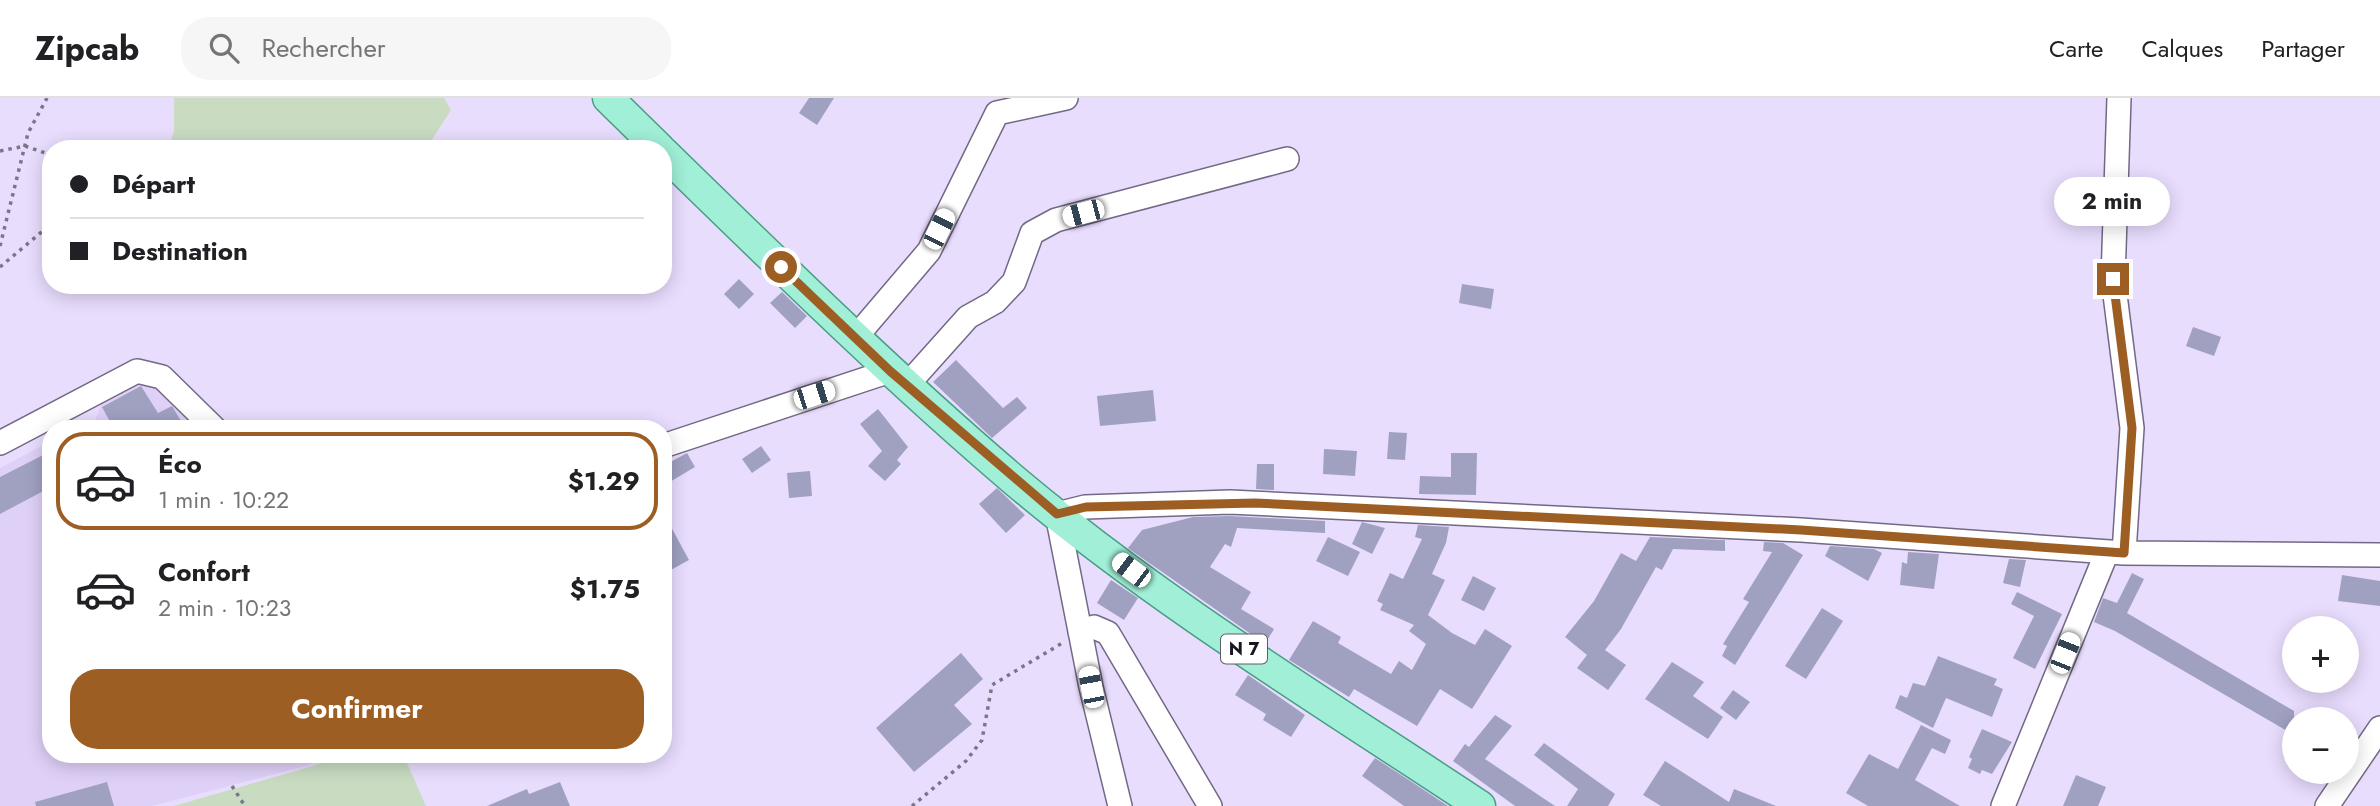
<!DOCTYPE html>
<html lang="fr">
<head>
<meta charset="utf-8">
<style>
  body { margin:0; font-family:Jost,sans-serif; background:#f6f6f6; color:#202124; height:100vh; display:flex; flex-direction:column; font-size:26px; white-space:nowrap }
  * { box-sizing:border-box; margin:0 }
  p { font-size:23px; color:#757577 }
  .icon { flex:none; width:38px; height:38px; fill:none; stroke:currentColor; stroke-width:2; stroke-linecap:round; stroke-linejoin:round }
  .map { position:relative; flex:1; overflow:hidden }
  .drawer { position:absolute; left:42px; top:322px; width:630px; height:343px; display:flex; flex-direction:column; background:#fff; border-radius:28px; box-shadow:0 4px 18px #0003 }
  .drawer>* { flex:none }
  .top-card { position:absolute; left:42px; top:42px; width:630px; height:154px; border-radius:28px; box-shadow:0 4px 18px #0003; display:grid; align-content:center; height:154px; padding:0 28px; background:#fff }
  .fabs { position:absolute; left:2282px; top:518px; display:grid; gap:14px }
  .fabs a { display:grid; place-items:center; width:77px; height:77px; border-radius:50%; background:#fff; box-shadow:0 4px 18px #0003; font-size:35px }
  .end { position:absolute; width:32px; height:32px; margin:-16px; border:9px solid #9d5e24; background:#fff; box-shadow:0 0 0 4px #fff }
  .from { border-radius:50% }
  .bubble { position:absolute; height:49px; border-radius:24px; background:#fff; box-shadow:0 4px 18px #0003; font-size:23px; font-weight:700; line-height:49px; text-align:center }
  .car { position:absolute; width:21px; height:42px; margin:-21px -10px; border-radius:9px; box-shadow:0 0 5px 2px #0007; background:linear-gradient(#fff 24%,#345 0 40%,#fff 0 76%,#345 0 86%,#fff 0) }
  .top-card b { display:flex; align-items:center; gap:24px; height:66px; font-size:26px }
  .top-card b+b { border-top:2px solid #e0e0e0 }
  .top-card i { width:18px; height:18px; background:#202124 }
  ul { padding:12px 0 0; list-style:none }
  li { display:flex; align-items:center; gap:21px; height:98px; margin:0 14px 10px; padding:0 14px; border:4px solid transparent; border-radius:28px }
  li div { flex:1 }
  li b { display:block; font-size:26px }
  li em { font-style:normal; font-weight:700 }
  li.active { border-color:#9d5e24 }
  li>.icon { width:63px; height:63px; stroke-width:1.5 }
  .primary-button { display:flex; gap:14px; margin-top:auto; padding:14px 28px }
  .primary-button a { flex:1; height:80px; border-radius:28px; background:#9d5e24; color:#fff; font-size:28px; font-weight:700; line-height:80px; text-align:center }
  header { display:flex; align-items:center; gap:42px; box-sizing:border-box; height:98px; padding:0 35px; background:#fff; border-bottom:2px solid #e0e0e0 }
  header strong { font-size:33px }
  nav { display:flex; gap:38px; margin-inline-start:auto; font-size:24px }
  .search { width:490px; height:63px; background:#f6f6f6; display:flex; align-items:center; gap:18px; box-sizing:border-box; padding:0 24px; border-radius:28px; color:#757577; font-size:26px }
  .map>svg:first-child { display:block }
  .built { fill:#dfd0f8 }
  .green { fill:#c9dcc2 }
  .building { fill:#a0a1c1 }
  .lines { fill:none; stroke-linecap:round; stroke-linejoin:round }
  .minor-casing { stroke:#736885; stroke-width:26 }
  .major-casing { stroke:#489c85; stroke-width:33 }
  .path { stroke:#7c7489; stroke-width:3.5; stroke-dasharray:3.5 5; stroke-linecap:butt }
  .minor { stroke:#fff; stroke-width:23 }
  .major { stroke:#a0efd6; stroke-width:30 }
  .route { stroke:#9d5e24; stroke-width:9 }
  .labels { text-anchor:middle; stroke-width:5; stroke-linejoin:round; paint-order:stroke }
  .shield { fill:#fff; stroke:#5f5c64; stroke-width:2 }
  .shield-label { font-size:18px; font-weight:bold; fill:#1a1621 }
</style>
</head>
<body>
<header>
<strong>Zipcab</strong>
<div class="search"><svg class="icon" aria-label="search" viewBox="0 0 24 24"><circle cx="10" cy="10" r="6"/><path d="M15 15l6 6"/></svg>Rechercher</div>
<nav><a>Carte</a><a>Calques</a><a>Partager</a></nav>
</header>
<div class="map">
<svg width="2380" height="708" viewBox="0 0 2380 708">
  <rect width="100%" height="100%" fill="#e9ddfe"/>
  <path class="built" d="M 141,284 L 165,295 L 201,331 L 87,331 L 93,328 L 103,301 Z
    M 51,343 L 51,656 L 335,656 L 306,668 L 152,708 L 0,708 L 0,370 Z"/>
  <path class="green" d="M 174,0 L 444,0 L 451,12 L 426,51 L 386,51 L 377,44 L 369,51 L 168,51 L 174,33 Z
    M 354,656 L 403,656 L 426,708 L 174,708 Z"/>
  <path class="building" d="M 809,0 L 834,0 L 817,27 L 799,15 Z
    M 739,181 L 754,196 L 739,211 L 724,196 Z
    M 1462,186 L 1494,191 L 1491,211 L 1459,205 Z
    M 782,194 L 807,218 L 795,230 L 770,205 Z
    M 2193,229 L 2221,239 L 2214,258 L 2186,248 Z
    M 956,262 L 1003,310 L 1017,299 L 1027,310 L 992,340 L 933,284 Z
    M 141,288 L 158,315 L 172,308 L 186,331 L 114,331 L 102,309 Z
    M 1153,292 L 1156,323 L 1100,328 L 1097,298 Z
    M 878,311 L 908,349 L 897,362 L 901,366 L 885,383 L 868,368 L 882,353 L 860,326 Z
    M 1389,334 L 1407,335 L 1405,362 L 1387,361 Z
    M 761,348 L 771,362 L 752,375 L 742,361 Z
    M 1324,351 L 1357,353 L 1355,378 L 1323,376 Z
    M 51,353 L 51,389 L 0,416 L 0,379 Z
    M 687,355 L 695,369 L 663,388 L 663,368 Z
    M 1451,355 L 1477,355 L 1476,397 L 1419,396 L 1420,378 L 1451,379 Z
    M 1257,366 L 1274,366 L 1274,392 L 1256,391 Z
    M 810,373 L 812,398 L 789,400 L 787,375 Z
    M 997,390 L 1025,417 L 1006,435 L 979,406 Z
    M 663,414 L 689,462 L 669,473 L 663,463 Z
    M 1230,418 L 1325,423 L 1325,435 L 1237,430 L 1231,449 L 1225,446 L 1210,469 L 1251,494 L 1241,511 L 1274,531 L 1265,546 L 1128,450 L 1142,432 L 1193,419 Z
    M 1362,424 L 1385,430 L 1372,456 L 1352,446 Z
    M 1418,427 L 1449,429 L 1446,445 L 1432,476 L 1445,482 L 1428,517 L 1452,535 L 1475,547 L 1485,531 L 1512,548 L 1472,611 L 1440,591 L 1417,628 L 1354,591 L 1349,599 L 1289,562 L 1313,523 L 1341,539 L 1338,545 L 1391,576 L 1399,563 L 1412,572 L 1426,546 L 1409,533 L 1414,527 L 1380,512 L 1383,506 L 1377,503 L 1390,475 L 1403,481 L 1422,441 L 1415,439 Z
    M 1328,439 L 1360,454 L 1348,478 L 1316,463 Z
    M 1650,439 L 1725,442 L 1725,453 L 1673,451 L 1662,472 L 1656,469 L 1621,531 L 1605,552 L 1626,567 L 1608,592 L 1577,570 L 1587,557 L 1565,539 L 1594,503 L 1621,455 L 1636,463 Z
    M 1764,444 L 1783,445 L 1803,457 L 1735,567 L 1722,558 L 1727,548 L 1723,546 L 1749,504 L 1743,501 L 1772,454 L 1763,453 Z
    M 1830,448 L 1874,451 L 1882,455 L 1868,483 L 1825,458 Z
    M 1908,454 L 1939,456 L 1934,491 L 1900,487 L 1902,464 L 1907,466 Z
    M 2009,461 L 2026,462 L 2020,489 L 2003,485 Z
    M 2132,475 L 2144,481 L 2127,515 L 2294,613 L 2294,637 L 2115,533 L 2094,524 L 2103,500 L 2117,505 Z
    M 2342,477 L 2380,483 L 2380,508 L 2338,503 Z
    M 1473,478 L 1496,490 L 1484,513 L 1461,502 Z
    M 1111,482 L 1138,500 L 1124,522 L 1097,505 Z
    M 2017,494 L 2062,516 L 2035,571 L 2013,560 L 2034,518 L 2011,506 Z
    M 1822,510 L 1843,523 L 1806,581 L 1785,568 Z
    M 961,555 L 983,581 L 954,607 L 972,626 L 914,674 L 876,630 Z
    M 1938,558 L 1997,581 L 1994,587 L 2003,591 L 1992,619 L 1946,600 L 1933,630 L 1895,610 L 1900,597 L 1907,600 L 1913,585 L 1925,588 Z
    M 1672,564 L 1704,584 L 1693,598 L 1723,619 L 1708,641 L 1645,601 Z
    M 1248,577 L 1305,617 L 1291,639 L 1263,622 L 1266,616 L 1235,597 Z
    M 1733,592 L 1750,604 L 1736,622 L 1720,610 Z
    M 1495,617 L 1512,628 L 1485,661 L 1555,708 L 1515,708 L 1453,663 L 1465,646 L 1469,649 Z
    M 1921,627 L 1951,642 L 1945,656 L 1932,650 L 1915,682 L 1960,708 L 1868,708 L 1846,695 L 1869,656 L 1898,671 Z
    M 1982,631 L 2012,644 L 1992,676 L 1982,672 L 1980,676 L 1968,670 L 1972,661 L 1969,659 Z
    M 1544,645 L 1615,696 L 1608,708 L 1567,708 L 1578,691 L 1534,657 Z
    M 1375,660 L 1412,684 L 1448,708 L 1404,708 L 1362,678 Z
    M 1665,663 L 1729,704 L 1734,691 L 1776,708 L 1661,708 L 1643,697 Z
    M 2076,677 L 2106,689 L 2098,708 L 2063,708 Z
    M 107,684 L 114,708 L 36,708 L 35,704 Z
    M 560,684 L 570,708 L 487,708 L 527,691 L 529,696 Z"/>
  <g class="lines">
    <g class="minor-casing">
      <path id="minor" d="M 2119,0 L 2113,181 L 2132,330 L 2124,455
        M 855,240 L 929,153 L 997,15 L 1066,0
        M 908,286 L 968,219 L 995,204 L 1014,184 L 1032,135 L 1056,122 L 1287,61
        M 0,345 L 137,273 L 162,279 L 215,331
        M 663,348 L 890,273
        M 1080,534 L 1094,529 L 1108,535 L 1210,708
        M 1120,708 L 1091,589 L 1057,416 L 1085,409 L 1230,404 L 1801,432 L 2124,455 L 2380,457
        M 2003,708 L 2107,454
        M 2327,708 L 2380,630"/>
    </g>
    <g class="major-casing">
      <path id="major" d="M 608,0 L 660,51
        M 663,54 C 778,166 893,279 1015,383 C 1160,505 1323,604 1480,708"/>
    </g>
    <path class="path" d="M 0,53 L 25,48 L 51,57
      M 0,148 L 28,35 L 47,0
      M 0,169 L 51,126
      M 232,688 L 245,708
      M 912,708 L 966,663 L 982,642 L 992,587 L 1064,544"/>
    <use href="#minor" class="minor"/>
    <use href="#major" class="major"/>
  </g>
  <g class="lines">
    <path class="route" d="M 781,169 L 890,273 L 1057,416 L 1086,409 L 1255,405 L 1801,432 L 2124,455 L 2132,330 L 2113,181"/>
  </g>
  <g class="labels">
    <rect class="shield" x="1221" y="536.5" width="46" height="29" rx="5"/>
    <g class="shield-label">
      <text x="1244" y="557">N 7</text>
    </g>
  </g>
</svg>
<div class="fabs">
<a>+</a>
<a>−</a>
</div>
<i class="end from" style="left:781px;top:169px"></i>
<i class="end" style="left:2113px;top:181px"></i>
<div class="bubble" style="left:2054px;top:79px;width:116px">2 min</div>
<i class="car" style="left:1083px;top:115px;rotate:255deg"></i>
<i class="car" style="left:939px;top:131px;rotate:26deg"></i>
<i class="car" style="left:814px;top:297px;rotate:72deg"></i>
<i class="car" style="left:1131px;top:472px;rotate:307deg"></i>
<i class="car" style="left:2065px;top:555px;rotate:22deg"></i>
<i class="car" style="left:1091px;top:589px;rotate:349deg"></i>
<div class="top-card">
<b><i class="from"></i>Départ</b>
<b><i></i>Destination</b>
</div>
<section class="drawer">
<ul>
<li class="active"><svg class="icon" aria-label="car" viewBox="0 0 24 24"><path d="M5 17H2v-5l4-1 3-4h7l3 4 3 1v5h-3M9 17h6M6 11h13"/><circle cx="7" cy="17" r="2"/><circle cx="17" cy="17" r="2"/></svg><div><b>Éco</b><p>1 min · 10:22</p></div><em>$1.29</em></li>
<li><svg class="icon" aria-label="car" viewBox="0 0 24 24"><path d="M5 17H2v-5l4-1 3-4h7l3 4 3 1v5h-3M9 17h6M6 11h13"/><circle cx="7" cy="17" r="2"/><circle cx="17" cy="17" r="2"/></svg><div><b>Confort</b><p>2 min · 10:23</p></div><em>$1.75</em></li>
</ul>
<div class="primary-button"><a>Confirmer</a></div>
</section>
</div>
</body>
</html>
